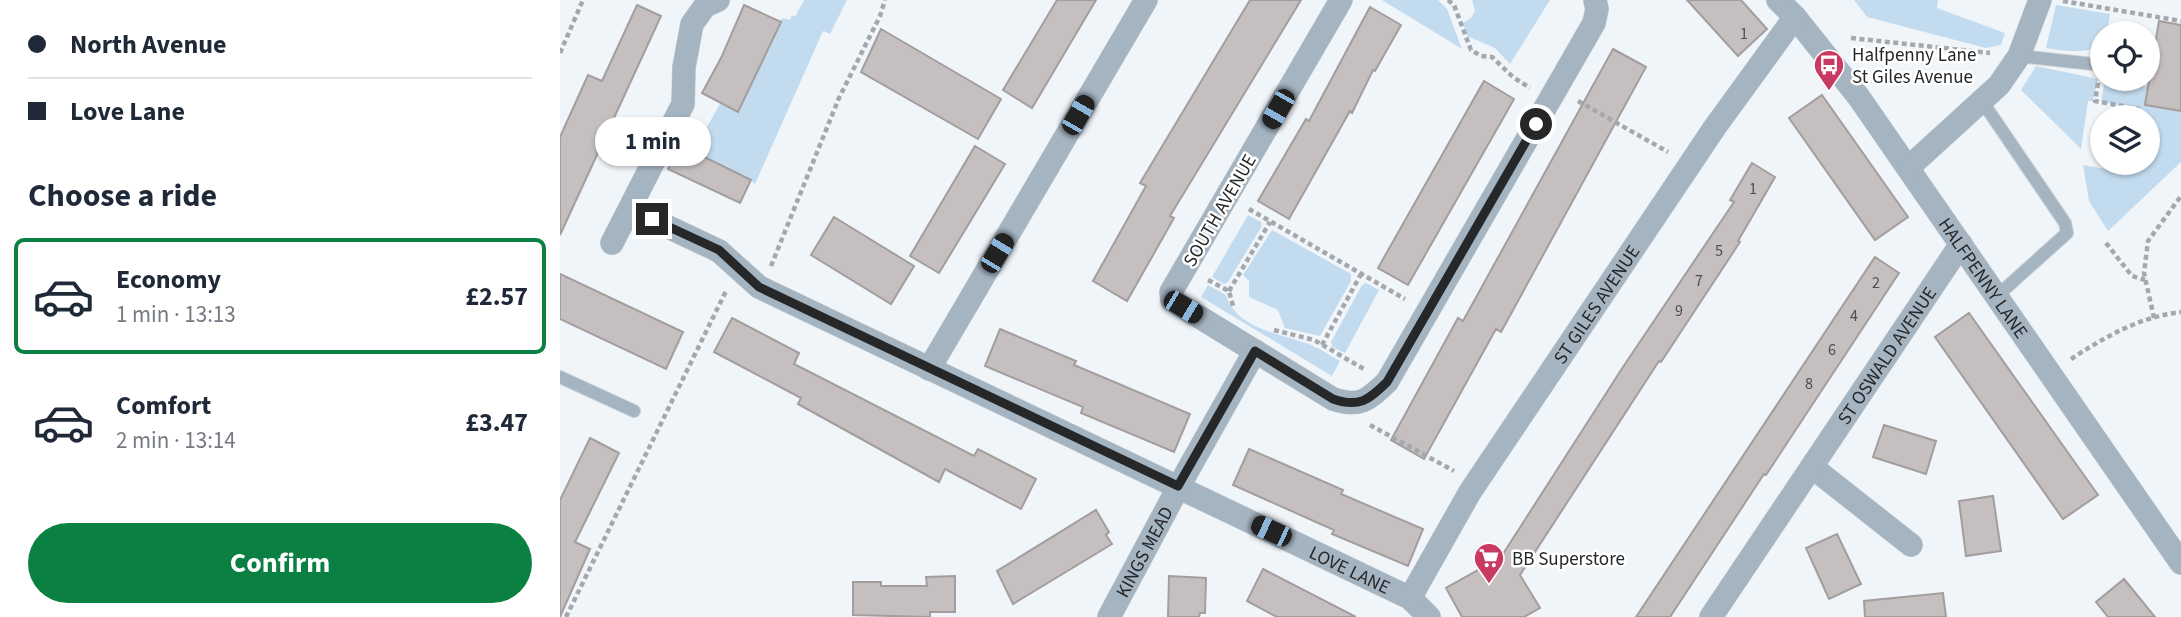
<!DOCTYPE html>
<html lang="en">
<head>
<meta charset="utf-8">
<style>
  body { margin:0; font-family:"Source Sans 3",sans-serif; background:#f6f6f7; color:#1f2937; height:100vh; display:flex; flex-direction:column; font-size:26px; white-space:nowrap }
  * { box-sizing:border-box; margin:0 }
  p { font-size:23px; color:#747a83 }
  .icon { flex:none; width:38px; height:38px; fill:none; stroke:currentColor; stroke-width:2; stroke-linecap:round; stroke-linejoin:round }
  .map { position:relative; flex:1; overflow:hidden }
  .drawer { display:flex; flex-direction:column; background:#fff; width:560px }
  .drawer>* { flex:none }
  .hud { display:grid; align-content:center; height:154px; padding:0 28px; background:#fff }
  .fabs { position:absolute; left:1530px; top:21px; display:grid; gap:14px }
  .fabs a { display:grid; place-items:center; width:70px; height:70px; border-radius:50%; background:#fff; box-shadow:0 2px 5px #0004; font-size:35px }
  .end { position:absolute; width:32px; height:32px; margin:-16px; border:9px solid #252729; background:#fff; box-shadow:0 0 0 4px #fff }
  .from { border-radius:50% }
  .bubble { position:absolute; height:49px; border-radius:24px; background:#fff; box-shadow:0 2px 5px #0004; font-size:23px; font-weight:700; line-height:49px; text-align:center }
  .car { position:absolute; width:21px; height:42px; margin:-21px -10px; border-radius:9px; box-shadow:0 0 5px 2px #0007; background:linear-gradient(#222 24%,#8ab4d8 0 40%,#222 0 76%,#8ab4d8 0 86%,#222 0) }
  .hud b { display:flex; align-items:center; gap:24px; height:66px; font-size:26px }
  .hud b+b { border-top:2px solid #e0e1e3 }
  .hud i { width:18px; height:18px; background:#1f2937 }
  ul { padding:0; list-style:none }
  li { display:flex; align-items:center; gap:21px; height:116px; margin:0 14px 10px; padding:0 14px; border:4px solid transparent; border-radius:10px }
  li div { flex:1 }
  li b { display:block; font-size:26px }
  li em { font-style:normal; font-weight:700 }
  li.on { border-color:#0b8043 }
  li>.icon { width:63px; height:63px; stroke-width:1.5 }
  h2 { padding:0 28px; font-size:32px; line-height:84px }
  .button { display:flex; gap:14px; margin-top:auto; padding:14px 28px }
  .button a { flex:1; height:80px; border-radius:42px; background:#0b8043; color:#fff; font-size:28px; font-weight:700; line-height:80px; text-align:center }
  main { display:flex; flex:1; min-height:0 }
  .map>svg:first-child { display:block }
  .green { fill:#c2dbef }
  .building { fill:#c6bfc0; stroke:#a39d9e; stroke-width:2 }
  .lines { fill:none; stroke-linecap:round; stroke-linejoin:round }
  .service-casing { stroke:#cbd0d4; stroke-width:14 }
  .minor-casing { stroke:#cbd0d4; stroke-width:24 }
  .path { stroke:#a4a8ac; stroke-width:4.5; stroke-dasharray:5 3.5; stroke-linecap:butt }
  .service { stroke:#a5b4c1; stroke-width:12 }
  .minor { stroke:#a5b4c1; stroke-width:23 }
  .route { stroke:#252729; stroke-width:9 }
  .labels { text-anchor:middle; stroke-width:5; stroke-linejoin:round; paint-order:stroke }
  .number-label { font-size:16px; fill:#4d4d4f }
  .poi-label { font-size:19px; fill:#252729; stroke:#fff; text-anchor:start }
  .street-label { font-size:19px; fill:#252729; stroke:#fff }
</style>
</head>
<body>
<main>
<section class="drawer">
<div class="hud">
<b><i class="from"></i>North Avenue</b>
<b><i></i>Love Lane</b>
</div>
<h2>Choose a ride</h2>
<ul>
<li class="on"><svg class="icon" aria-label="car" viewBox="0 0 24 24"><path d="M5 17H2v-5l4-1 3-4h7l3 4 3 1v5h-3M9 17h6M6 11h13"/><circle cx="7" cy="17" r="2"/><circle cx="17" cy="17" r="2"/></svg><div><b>Economy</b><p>1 min · 13:13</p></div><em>£2.57</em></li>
<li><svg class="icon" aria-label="car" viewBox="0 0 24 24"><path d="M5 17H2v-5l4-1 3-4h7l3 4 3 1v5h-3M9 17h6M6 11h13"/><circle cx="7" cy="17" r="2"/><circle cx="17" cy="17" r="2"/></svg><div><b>Comfort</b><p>2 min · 13:14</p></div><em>£3.47</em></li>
</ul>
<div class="button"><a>Confirm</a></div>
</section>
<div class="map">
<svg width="1621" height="617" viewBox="0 0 1621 617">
  <rect width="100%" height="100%" fill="#f0f5fa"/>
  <path class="green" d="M 244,0 L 287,0 L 270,34 L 263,31 L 195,184 L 191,180 L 115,145 L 124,128 L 136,126 L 147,127 L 161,102 L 179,111 L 222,18 L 230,20 L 232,15 L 235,17 Z
    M 822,0 L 878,0 L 887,9 L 902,49 Z
    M 912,0 L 990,0 L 950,64 L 935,48 L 907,36 L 903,23 L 911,18 L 915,11 Z
    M 1294,0 L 1378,0 L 1377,8 L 1445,33 L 1441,45 L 1426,48 L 1307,17 Z
    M 1496,5 L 1550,14 L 1547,33 L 1542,33 L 1542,46 C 1525,54 1504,51 1486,48 Z
    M 1476,66 L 1538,79 L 1533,101 L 1528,101 L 1521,149 L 1461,90 Z
    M 1545,79 L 1589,87 L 1597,107 L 1621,111 L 1621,162 L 1548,231 L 1529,201 L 1523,165 L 1569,173 L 1571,163 L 1587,163 L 1587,117 L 1579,117 L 1584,110 L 1541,102 Z
    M 688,215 L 701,222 L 702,226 L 668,282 L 664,284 L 652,277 Z
    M 712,230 L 791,274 L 791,281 L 760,336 L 725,328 L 718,310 L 689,297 L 689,281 L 683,275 Z
    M 806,283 L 819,290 L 785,353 L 772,347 L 771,342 L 802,285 Z
    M 648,285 L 666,295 C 675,327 718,334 746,343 C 758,347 769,355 780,361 L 772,376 L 641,297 Z"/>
  <path class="building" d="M 497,0 L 536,0 L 472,108 L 443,90 Z
    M 690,0 L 741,0 L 610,216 L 614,218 L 567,301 L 533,281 L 586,186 L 580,183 Z
    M 1127,0 L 1181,0 L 1207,29 L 1178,56 Z
    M 77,5 L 101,16 L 0,235 L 0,137 L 28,75 L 42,81 Z
    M 184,5 L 221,22 L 178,112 L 142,93 L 162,56 Z
    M 810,7 L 841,25 L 815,71 L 813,70 L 792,113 L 790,111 L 729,219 L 698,201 L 746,119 L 749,121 Z
    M 1599,21 L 1621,25 L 1621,111 L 1585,105 Z
    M 321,29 L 441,99 L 418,139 L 301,72 Z
    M 1053,49 L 1086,67 L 941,332 L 936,329 L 864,459 L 831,440 L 898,318 L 903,321 Z
    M 924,81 L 954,99 L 848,285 L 818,268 Z
    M 1262,95 L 1348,217 L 1315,240 L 1229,118 Z
    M 120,145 L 191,180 L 180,203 L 108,169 Z
    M 415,146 L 445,164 L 379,273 L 350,256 Z
    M 1192,163 L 1215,177 L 1178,241 L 1180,242 L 1101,362 L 1099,361 L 960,575 L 980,608 L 964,617 L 902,617 L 886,588 L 941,557 L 1063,367 L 1174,202 L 1170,200 Z
    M 274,217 L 354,266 L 331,304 L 251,255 Z
    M 1315,257 L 1339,273 L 1206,475 L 1204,474 L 1110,617 L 1076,617 Z
    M 0,274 L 123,332 L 106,369 L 0,319 Z
    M 1409,313 L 1538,495 L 1503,519 L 1375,337 Z
    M 172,318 L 239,353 L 234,364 L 414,456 L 418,449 L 476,479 L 461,509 L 385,469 L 379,482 L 238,404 L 241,398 L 154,352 Z
    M 440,329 L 516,361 L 514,365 L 630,414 L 614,452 L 521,413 L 523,407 L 425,366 Z
    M 1324,425 L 1376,441 L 1366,474 L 1313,457 Z
    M 30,438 L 59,453 L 15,542 L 30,549 L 0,617 L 0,500 Z
    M 689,449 L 783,490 L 781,494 L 863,529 L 848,566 L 772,534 L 774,530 L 673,485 Z
    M 1433,496 L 1441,551 L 1406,556 L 1399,501 Z
    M 536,510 L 549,532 L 546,535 L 552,544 L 453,604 L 437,571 Z
    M 1277,534 L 1301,584 L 1269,599 L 1246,548 Z
    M 703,569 L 796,617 L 717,617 L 687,601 Z
    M 395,576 L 395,612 L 370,612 L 370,617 L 293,615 L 293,582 L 321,582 L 321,586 L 367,586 L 366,577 Z
    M 609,576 L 646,578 L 645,613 L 640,613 L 639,617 L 608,617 Z
    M 1564,579 L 1595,617 L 1548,617 L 1536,602 Z
    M 1383,593 L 1386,617 L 1305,617 L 1304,601 Z"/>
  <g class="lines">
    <g class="service-casing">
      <path id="service" d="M 1459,56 L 1542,65
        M 1422,101 L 1505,223 L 1507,233 L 1437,296
        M 0,377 L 74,411"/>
    </g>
    <g class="minor-casing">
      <g id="minor">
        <path d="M 781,0 L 611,292 L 612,300 L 623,307 L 773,399 C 800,408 808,400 827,382 L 1034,23 L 1037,9 L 1035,0"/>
        <path id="s1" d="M 1218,0 L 1235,17 L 1298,96 L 1621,563"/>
        <path d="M 1348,168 L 1439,85 L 1459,56 L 1480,0"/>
        <path id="s2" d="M 70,209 L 159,251 L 199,287 L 850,598 L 869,617"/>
        <path d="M 52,243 L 123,104 L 124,67 L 132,24 L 145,6 L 158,0"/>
        <path d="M 369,369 L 586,0"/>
        <path d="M 1252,467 L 1351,545"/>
        <path id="s3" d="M 850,598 L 910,492 L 1155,127 L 1235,17"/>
        <path id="s4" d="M 549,617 L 619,486 L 695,351"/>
        <path id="s5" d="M 1151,617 L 1401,244"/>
      </g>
    </g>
    <path class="path" d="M 888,0 L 894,5 L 911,50 L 921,56 L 932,57 L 953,77 L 970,88
      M 1503,1 L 1621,21
      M 1291,38 L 1430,53
      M 0,53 L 23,0
      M 1538,83 L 1535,101 L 1579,109
      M 1018,101 L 1108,152
      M 689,209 L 845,299
      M 1546,243 L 1572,276 L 1585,280
      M 211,266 L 279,98 L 320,16 L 325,0
      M 648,280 L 669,291 L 673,306
      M 669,291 L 710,222
      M 1594,318 L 1584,273 L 1588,241 L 1621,196
      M 714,330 L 754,340 L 804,369
      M 762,345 L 801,274
      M 1511,359 C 1545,337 1579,317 1621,312
      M 810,425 L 894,471
      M 6,617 L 166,291"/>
    <use href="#service" class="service"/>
    <use href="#minor" class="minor"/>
  </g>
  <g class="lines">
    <path class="route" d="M 92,219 L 159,250 L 199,287 L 618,486 L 695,351 L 773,399 C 799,408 809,400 827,382 L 976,124"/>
  </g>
  <defs>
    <g id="bus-pin" transform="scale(1.575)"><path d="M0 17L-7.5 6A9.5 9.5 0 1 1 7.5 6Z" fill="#c93a62" stroke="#fff"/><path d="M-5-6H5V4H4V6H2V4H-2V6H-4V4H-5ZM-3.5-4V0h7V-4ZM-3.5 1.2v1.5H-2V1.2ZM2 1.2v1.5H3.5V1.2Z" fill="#fff"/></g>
    <g id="supermarket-pin" transform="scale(1.575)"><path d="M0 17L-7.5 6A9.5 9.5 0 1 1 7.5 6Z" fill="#c93a62" stroke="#fff"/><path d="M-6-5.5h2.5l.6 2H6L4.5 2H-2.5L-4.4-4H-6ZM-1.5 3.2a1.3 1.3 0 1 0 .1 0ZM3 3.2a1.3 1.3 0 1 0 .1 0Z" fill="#fff"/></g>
  </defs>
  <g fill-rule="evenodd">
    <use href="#bus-pin" x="1269" y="65"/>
    <use href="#supermarket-pin" x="929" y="558"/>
  </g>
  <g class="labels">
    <g class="number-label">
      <text x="1184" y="39">1</text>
      <text x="1193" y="194">1</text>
      <text x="1159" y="256">5</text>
      <text x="1139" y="286">7</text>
      <text x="1316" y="288">2</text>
      <text x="1119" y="316">9</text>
      <text x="1294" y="321">4</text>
      <text x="1272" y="355">6</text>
      <text x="1249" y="389">8</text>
    </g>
    <g class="poi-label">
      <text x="1292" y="61">Halfpenny Lane<tspan x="1292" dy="22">St Giles Avenue</tspan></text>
      <text x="952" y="565">BB Superstore</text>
    </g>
    <g class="street-label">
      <text transform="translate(659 210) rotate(-60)" y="7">SOUTH AVENUE</text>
      <text dy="7" stroke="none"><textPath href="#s1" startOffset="346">HALFPENNY LANE</textPath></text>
      <text dy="7" stroke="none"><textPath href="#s3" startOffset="348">ST GILES AVENUE</textPath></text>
      <text dy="7" stroke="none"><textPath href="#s5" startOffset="315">ST OSWALD AVENUE</textPath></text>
      <text dy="7" stroke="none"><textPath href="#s4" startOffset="74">KINGS MEAD</textPath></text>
      <text dy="7" stroke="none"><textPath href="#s2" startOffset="807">LOVE LANE</textPath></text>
    </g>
  </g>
</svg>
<div class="fabs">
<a><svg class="icon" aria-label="locate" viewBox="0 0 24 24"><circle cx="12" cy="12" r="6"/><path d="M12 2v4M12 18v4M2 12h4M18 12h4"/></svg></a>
<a><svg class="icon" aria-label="layers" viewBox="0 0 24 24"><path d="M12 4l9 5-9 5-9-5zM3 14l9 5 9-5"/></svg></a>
</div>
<i class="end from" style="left:976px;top:124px"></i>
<i class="end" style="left:92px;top:219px"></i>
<div class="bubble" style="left:35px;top:117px;width:116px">1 min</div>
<i class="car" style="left:718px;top:109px;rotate:210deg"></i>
<i class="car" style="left:518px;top:115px;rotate:30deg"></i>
<i class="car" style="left:437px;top:253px;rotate:31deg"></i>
<i class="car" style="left:623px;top:307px;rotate:121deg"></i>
<i class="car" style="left:711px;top:531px;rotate:295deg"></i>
</div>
</main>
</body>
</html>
